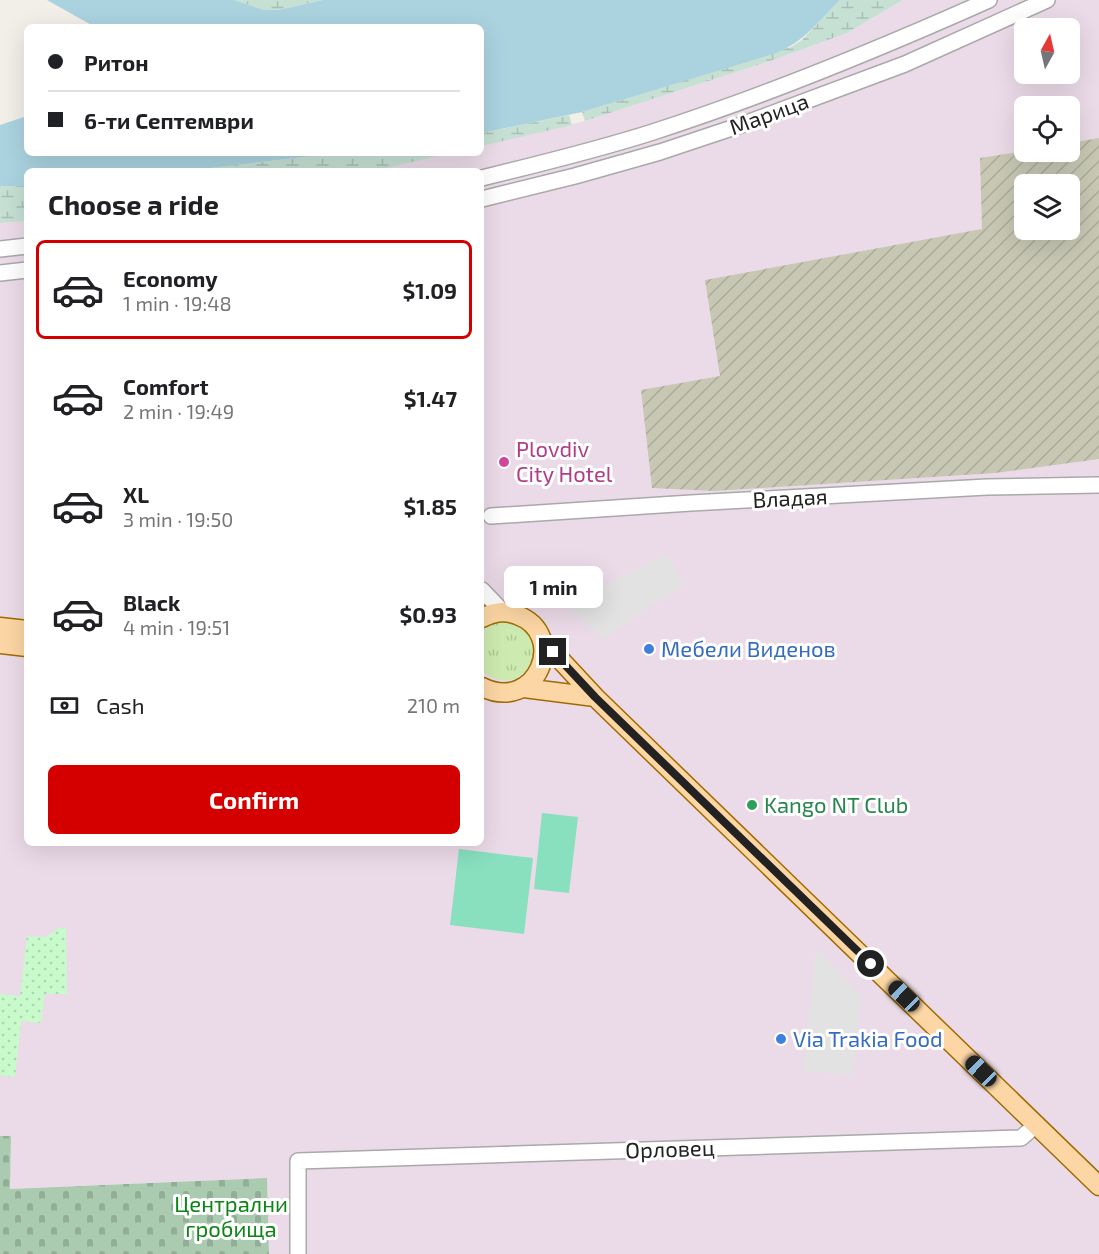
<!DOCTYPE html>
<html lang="en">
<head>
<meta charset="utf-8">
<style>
  body { margin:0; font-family:"Exo 2",sans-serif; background:#f6f6f6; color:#202124; height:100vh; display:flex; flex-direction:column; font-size:22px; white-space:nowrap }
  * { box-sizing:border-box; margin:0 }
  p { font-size:20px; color:#757577 }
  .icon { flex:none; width:33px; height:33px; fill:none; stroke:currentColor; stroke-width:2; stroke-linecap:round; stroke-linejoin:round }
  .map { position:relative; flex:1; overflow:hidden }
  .sheet { position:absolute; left:24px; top:168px; width:460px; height:678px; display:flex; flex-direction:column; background:#fff; border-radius:9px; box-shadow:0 6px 24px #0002 }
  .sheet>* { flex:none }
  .guide { position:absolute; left:24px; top:24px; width:460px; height:132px; border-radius:9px; box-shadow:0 6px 24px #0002; display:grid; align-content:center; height:132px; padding:0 24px; background:#fff }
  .needle { width:39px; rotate:8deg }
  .fabs { position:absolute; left:1014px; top:18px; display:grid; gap:12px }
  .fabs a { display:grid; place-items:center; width:66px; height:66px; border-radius:9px; background:#fff; box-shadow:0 6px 24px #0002; font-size:30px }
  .end { position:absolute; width:27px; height:27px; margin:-14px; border:8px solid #222; background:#fff; box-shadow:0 0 0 3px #fff }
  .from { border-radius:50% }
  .bubble { position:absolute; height:42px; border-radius:9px; background:#fff; box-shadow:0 6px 24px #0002; font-size:20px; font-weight:700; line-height:42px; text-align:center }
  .car { position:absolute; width:18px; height:36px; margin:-18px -9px; border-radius:8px; box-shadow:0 0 4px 2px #0007; background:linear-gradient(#222 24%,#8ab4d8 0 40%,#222 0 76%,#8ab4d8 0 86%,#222 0) }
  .guide b { display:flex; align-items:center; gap:21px; height:57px; font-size:22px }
  .guide b+b { border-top:2px solid #e0e0e0 }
  .guide i { width:15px; height:15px; background:#202124 }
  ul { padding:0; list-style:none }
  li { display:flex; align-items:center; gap:18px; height:99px; margin:0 12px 9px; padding:0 12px; border:3px solid transparent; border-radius:9px }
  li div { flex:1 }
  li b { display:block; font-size:22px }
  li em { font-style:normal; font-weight:700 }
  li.on { border-color:#d40000 }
  li>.icon { width:54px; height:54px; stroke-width:1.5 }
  h2 { padding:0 24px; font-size:27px; line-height:72px }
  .pay { display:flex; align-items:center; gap:15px; height:66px; padding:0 24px; font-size:22px }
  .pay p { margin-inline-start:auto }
  .button { display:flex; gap:12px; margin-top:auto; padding:12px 24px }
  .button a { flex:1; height:69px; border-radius:9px; background:#d40000; color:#fff; font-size:24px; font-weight:700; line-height:69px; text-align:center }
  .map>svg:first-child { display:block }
  .industrial { fill:#ebdbe8; fill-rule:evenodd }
  .construction { fill:url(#construction-furrows); fill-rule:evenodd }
  .grass { fill:url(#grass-tufts) }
  .wetland { fill:url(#wetland-marsh) }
  .cemetery { fill:url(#cemetery-stones) }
  .park { fill:url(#park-dots) }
  .pitch { fill:#88e0be }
  .parking { fill:#e2e2e2 }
  .water { fill:#aad3df }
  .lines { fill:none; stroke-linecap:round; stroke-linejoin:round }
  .minor-casing { stroke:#a9a9a9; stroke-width:18 }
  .major-casing { stroke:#a06b00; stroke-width:21 }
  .minor { stroke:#fff; stroke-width:15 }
  .major { stroke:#fcd6a4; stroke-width:18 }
  .route { stroke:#222; stroke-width:8 }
  .hotel-dot { fill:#d1479c; stroke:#fff; stroke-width:2 }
  .shop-dot { fill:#3f7fe0; stroke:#fff; stroke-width:2 }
  .leisure-dot { fill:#2e9e5b; stroke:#fff; stroke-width:2 }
  .labels { text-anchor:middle; stroke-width:6; stroke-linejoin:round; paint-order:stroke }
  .street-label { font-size:22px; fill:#222; stroke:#fff }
  .hotel-label { font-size:22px; fill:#b23c85; stroke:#fff; text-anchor:start }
  .shop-label { font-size:22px; fill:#366cbe; stroke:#fff; text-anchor:start }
  .leisure-label { font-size:22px; fill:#27864d; stroke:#fff; text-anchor:start }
  .park-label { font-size:22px; fill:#0c8416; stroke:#fff }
</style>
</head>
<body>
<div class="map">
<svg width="1099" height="1254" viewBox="0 0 1099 1254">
  <defs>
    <pattern id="construction-furrows" width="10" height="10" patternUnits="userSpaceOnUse" patternTransform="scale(1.5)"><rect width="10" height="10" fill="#c7c7b4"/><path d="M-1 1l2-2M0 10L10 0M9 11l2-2" fill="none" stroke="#abab9a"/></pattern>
    <pattern id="grass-tufts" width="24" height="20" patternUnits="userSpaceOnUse" patternTransform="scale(1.5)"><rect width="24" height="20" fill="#cdebb0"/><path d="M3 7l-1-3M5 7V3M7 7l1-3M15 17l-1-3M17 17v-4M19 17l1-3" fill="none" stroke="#b0c997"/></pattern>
    <pattern id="wetland-marsh" width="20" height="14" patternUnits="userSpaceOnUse" patternTransform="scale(1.5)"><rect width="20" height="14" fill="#c6e0d4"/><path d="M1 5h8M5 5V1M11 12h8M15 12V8" fill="none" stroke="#aac0b6"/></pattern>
    <pattern id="cemetery-stones" width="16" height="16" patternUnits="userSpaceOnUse" patternTransform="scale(1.5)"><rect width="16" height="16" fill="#aacbaf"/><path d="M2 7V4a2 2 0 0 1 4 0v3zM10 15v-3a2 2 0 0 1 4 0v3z" fill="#92ae96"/></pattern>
    <pattern id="park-dots" width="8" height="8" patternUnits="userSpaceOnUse" patternTransform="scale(1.5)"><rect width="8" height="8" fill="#c8facc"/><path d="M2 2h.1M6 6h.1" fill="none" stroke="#acd6af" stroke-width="1.8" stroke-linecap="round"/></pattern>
  </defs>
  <rect width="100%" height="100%" fill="#f2efe9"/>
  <path class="industrial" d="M 903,0 L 1099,0 L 1099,1254 L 269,1254 L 267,1178 L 10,1189 L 11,1137 L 0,1136 L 0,223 L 27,221 L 27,843 L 482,843 L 482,171 L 374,171 L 451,153 L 482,153 L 482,146 L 585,121 L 773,60 L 847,33 ZM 1024,28 L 1070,28 L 1070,74 L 1024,74 ZM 1024,106 L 1070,106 L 1070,152 L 1024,152 ZM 1024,184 L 1070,184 L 1070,230 L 1024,230 Z"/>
  <path class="construction" d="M 1099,138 L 1099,459 L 995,473 L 714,491 L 652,488 L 641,390 L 720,376 L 705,280 L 982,229 L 980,158 L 1024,151 L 1070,152 L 1070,143 ZM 1024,184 L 1070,184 L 1070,230 L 1024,230 Z"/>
  <path class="grass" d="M 503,621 C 561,629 526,707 482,671 L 482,631 L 493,623 Z"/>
  <path class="wetland" d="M 234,0 L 323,0 L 278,10 L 264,10 Z
    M 840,0 L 903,0 L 847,33 L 773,60 L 585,121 L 582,112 L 791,47 L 802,40 Z
    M 569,115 L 572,125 L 482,146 L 482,133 Z
    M 339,153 L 451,153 L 374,171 L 184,171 Z
    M 0,186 L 27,186 L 27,221 L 0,223 Z"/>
  <path class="cemetery" d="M 0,1136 L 11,1136 L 10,1189 L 267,1178 L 269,1254 L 0,1254 Z"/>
  <path class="park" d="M 59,928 L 66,928 L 67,994 L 45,994 L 41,1023 L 21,1021 L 15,1077 L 0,1075 L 0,994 L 20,996 L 27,936 L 46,937 Z"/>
  <path class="pitch" d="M 542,813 L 578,817 L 569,893 L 534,889 Z
    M 459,849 L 533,858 L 524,934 L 450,925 Z"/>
  <path class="parking" d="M 668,554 L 683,585 L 643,611 L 604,639 L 575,614 L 569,603 Z
    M 816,949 L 862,996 L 853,1075 L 803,1071 Z"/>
  <path class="water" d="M 47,0 L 234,0 L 264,10 L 278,10 L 323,0 L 840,0 C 819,21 804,42 776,53 L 582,112 L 482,133 L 482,27 L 95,27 Z
    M 27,116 L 27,153 L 339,153 L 184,171 L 27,171 L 27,186 L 0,186 L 0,125 Z"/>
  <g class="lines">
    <g class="minor-casing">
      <path id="minor" d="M 482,178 C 539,164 597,150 653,132 C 768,95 879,49 989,0
        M 482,199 L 575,176 L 660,152 L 744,124 L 905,64 L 1047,0
        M 0,249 L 27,246
        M 0,273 L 27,270
        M 491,516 L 691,503 L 987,487 L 1099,485
        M 482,590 L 503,612
        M 298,1254 L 298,1161 L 1021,1138 L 1037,1124"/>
    </g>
    <g class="major-casing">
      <path id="major" d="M 482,618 C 493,612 505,610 517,615 C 569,634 537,714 482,687
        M 0,627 L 27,630
        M 542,640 L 595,697 L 1099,1186
        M 0,644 L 27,647
        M 524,688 L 595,697"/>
    </g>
    <use href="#minor" class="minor"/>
    <use href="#major" class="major"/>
  </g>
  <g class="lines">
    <path class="route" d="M 553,652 L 595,697 L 871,964"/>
  </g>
  <circle class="hotel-dot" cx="504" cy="462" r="6"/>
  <g class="shop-dot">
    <circle cx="649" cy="649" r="6"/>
    <circle cx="781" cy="1039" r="6"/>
  </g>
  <circle class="leisure-dot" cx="752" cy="805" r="6"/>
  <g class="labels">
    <g class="street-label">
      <text transform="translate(769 114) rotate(-20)" y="8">Марица</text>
      <text transform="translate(790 498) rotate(-3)" y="8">Владая</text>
      <text transform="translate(670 1149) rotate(-2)" y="8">Орловец</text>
    </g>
    <g class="hotel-label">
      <text x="516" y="457">Plovdiv<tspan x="516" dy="25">City Hotel</tspan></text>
    </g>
    <g class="shop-label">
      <text x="661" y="657">Мебели Виденов</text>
      <text x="793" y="1047">Via Trakia Food</text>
    </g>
    <g class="leisure-label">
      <text x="764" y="813">Kango NT Club</text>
    </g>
    <g class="park-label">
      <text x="231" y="1212">Централни<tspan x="231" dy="25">гробища</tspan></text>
    </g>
  </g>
</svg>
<div class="fabs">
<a><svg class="needle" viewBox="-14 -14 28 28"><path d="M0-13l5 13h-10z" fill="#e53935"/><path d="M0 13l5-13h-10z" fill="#757577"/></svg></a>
<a><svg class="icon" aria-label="locate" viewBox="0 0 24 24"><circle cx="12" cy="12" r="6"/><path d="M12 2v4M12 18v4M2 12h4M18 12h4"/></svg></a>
<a><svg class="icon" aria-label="layers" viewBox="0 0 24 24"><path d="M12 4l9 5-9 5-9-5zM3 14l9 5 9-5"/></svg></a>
</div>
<i class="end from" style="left:871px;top:964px"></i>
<i class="end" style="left:553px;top:652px"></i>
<div class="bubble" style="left:504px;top:566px;width:99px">1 min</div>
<i class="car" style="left:904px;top:996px;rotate:314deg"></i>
<i class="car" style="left:981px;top:1071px;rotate:314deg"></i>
<div class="guide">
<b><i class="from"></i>Ритон</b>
<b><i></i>6-ти Септември</b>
</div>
<section class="sheet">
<h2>Choose a ride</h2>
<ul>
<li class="on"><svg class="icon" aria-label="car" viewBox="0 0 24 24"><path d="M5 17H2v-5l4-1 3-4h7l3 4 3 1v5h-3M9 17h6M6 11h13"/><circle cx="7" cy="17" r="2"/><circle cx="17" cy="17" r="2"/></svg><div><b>Economy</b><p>1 min · 19:48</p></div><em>$1.09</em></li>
<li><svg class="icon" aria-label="car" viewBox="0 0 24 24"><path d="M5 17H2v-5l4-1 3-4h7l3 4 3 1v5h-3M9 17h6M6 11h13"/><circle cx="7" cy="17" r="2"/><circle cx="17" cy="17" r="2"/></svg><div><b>Comfort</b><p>2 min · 19:49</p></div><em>$1.47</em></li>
<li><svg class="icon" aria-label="car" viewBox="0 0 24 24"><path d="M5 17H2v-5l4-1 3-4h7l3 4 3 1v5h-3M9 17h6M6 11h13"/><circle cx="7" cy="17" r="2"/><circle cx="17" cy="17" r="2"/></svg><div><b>XL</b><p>3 min · 19:50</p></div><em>$1.85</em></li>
<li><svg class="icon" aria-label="car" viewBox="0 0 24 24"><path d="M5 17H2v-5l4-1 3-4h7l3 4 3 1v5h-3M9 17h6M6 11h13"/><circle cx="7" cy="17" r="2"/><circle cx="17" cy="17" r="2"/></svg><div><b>Black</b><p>4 min · 19:51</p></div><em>$0.93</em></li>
</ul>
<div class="pay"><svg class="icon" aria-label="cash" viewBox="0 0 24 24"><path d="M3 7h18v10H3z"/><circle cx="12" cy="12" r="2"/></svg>Cash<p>210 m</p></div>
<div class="button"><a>Confirm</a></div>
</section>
</div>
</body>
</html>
